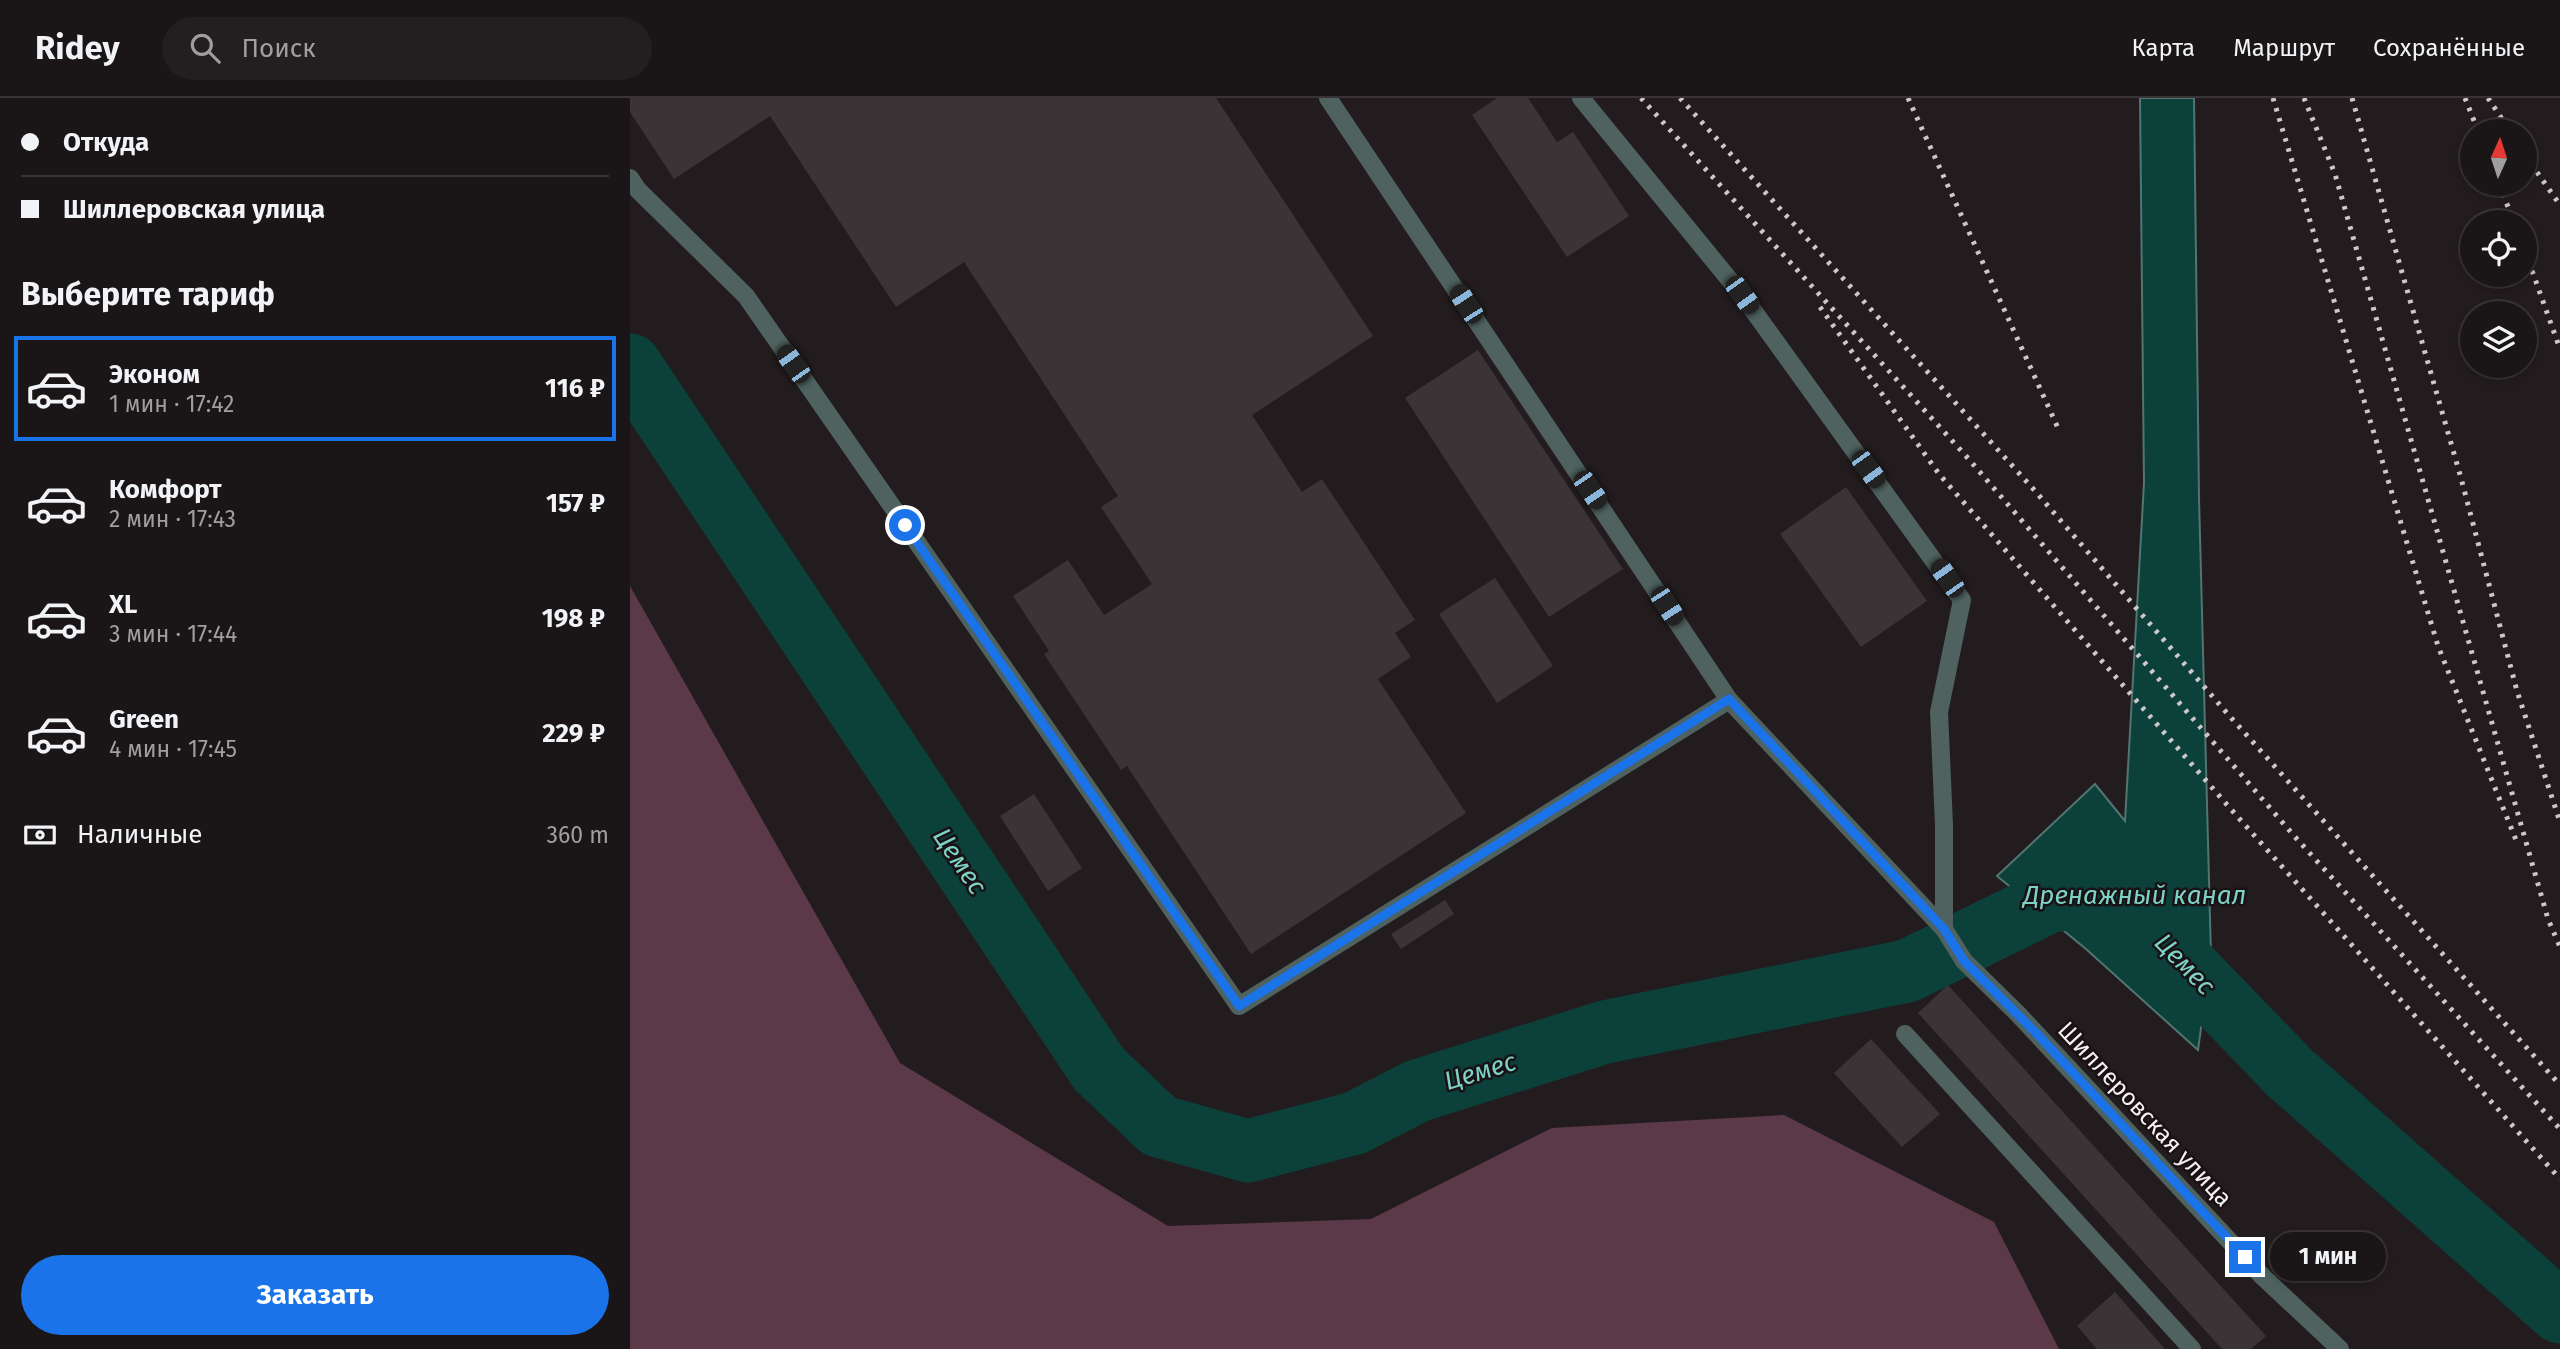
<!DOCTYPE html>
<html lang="ru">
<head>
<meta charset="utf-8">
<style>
  body { margin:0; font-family:"Fira Sans",sans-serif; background:#231e1f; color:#f1f3f6; height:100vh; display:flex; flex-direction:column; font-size:26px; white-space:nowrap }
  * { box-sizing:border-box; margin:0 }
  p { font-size:23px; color:#9f9fa1 }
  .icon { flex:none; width:38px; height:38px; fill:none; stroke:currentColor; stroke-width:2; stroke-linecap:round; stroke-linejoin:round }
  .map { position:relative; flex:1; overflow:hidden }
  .drawer { display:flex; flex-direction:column; background:#1a1516; width:630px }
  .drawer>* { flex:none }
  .top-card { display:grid; align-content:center; height:154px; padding:0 21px; background:#1a1516 }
  .needle { width:46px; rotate:3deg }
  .tools { position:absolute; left:1830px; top:21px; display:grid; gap:14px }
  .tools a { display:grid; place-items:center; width:77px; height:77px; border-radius:50%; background:#1a1516; box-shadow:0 4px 10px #0003,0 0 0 2px #383435; font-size:35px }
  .end { position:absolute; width:32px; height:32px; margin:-16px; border:9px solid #1a73e8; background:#fff; box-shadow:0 0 0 4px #fff }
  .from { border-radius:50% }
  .bubble { position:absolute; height:49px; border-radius:24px; background:#1a1516; box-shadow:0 4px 10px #0003,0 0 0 2px #383435; font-size:23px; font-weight:700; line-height:49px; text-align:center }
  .car { position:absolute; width:21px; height:42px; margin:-21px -10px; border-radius:9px; box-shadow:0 0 5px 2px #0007; background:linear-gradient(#222 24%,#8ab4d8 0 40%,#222 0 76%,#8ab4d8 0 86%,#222 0) }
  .top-card b { display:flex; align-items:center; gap:24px; height:66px; font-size:26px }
  .top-card b+b { border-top:2px solid #383435 }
  .top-card i { width:18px; height:18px; background:#f1f3f6 }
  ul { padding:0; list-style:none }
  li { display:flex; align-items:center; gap:21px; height:105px; margin:0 14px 10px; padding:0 7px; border:4px solid transparent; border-radius:0px }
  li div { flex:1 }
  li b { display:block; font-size:26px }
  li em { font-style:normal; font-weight:700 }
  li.current { border-color:#1a73e8 }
  li>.icon { width:63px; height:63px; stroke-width:1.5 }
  h2 { padding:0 21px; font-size:32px; line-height:84px }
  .pay { display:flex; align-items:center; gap:18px; height:77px; padding:0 21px; font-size:26px }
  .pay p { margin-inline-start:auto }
  .action { display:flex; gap:14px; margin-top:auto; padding:14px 21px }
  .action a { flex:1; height:80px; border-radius:42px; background:#1a73e8; color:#fff; font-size:28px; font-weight:700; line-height:80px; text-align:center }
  header { display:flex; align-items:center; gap:42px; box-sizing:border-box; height:98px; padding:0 35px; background:#1a1516; border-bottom:2px solid #383435 }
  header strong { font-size:33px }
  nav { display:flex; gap:38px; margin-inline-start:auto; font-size:24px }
  .search { width:490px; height:63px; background:#231e1f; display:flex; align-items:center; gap:18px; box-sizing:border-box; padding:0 24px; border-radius:38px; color:#9f9fa1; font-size:26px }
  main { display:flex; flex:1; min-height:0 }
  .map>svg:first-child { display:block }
  .forest { fill:#5c3948 }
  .water { fill:#0b403b; stroke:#527572; stroke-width:2 }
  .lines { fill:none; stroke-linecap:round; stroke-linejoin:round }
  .river { stroke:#0b403b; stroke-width:63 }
  .building { fill:#3b3336 }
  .minor { stroke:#4f625f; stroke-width:18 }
  .rail { stroke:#ccc7c9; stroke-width:5; stroke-dasharray:3.5 7; stroke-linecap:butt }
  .route { stroke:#1a73e8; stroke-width:9 }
  .labels { text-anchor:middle; stroke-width:5; stroke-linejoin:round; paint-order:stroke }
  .street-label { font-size:24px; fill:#f6f1f3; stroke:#191215 }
  .water-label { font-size:26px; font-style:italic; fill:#7dd2c6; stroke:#191215 }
</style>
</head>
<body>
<header>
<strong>Ridey</strong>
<div class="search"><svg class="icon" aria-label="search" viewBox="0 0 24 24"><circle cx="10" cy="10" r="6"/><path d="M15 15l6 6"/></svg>Поиск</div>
<nav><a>Карта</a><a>Маршрут</a><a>Сохранённые</a></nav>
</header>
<main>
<section class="drawer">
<div class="top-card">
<b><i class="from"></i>Откуда</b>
<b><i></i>Шиллеровская улица</b>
</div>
<h2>Выберите тариф</h2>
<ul>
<li class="current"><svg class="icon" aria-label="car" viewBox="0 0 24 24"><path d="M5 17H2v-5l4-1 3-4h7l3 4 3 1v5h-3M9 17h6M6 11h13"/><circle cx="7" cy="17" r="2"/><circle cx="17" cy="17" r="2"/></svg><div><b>Эконом</b><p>1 мин · 17:42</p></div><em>116 ₽</em></li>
<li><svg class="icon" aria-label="car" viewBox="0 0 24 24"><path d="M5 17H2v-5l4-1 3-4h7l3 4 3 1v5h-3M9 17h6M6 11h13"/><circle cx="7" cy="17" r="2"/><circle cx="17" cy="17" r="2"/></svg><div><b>Комфорт</b><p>2 мин · 17:43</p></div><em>157 ₽</em></li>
<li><svg class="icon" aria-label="car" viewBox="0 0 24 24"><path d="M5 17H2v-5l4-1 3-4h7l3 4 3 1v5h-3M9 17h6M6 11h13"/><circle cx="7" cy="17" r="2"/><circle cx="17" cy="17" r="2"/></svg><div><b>XL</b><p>3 мин · 17:44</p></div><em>198 ₽</em></li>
<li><svg class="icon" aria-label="car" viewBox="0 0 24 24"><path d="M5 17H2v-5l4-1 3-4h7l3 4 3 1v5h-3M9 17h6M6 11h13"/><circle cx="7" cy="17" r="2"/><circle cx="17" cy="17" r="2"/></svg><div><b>Green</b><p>4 мин · 17:45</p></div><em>229 ₽</em></li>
</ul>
<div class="pay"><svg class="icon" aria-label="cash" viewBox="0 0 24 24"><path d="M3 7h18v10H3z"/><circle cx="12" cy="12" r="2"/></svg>Наличные<p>360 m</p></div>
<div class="action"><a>Заказать</a></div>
</section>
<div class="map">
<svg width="1930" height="1251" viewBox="0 0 1930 1251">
  <rect width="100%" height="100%" fill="#231c1e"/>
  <path class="forest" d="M 0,488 L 270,965 L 538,1128 L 741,1121 L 922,1030 L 1154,1017 L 1364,1124 L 1429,1251 L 0,1251 Z"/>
  <path class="water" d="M 1510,0 L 1564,0 L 1569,400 L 1581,859 L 1568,952 L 1456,851 L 1367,778 L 1465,686 L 1495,723 L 1514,385 Z"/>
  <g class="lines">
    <path class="river" d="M 0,267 L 469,971 L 529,1028 L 618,1053 L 725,1025 L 787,993 L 975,934 L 1277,873 L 1420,803 L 1450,800 L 1509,819 L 1660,975 L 1930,1214"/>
  </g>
  <path class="building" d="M 0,0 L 586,0 L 743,238 L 622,317 L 672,394 L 692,381 L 785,522 L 765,535 L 781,559 L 748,581 L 836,715 L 621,856 L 497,668 L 491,672 L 414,556 L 419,553 L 383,498 L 438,462 L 474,517 L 522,486 L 471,409 L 488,398 L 334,164 L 266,209 L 140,18 L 44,81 L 0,14 Z
    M 867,0 L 898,0 L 927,44 L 943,34 L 999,118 L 937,159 L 842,17 Z
    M 848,252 L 993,471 L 919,519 L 775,300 Z
    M 1216,389 L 1297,503 L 1231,549 L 1150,436 Z
    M 865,480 L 923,568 L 867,605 L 809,516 Z
    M 404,696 L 452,770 L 418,793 L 370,718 Z
    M 815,802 L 824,816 L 771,851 L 761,836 Z
    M 1318,887 L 1636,1238 L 1621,1251 L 1592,1251 L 1288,915 Z
    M 1241,941 L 1310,1016 L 1272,1049 L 1204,975 Z
    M 1485,1194 L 1535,1251 L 1467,1251 L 1447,1228 Z"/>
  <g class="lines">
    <path class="minor" d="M 698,0 L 1099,602 L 1314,831 L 1334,863 L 1389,917 L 1633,1179 L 1710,1251
      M 951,0 L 1112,197 L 1332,502 L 1309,614 L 1314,727 L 1314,831
      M 0,80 L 8,92 L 116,198 L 609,908 L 1099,602
      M 1275,936 L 1562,1251"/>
    <path class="rail" d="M 1011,0 L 1336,358 L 1666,740 L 1930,1031
      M 1050,0 L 1406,394 L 1596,614 L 1930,987
      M 1278,0 L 1428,330
      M 1643,0 L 1808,548 L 1888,747
      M 1674,0 L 1705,76 L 1918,821 L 1930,849
      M 1722,0 L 1831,380 L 1887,593 L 1930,724
      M 1835,0 L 1848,33
      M 1858,0 L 1880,33
      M 1895,57 L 1930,107
      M 1869,86 L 1884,124
      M 1895,153 L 1930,251
      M 1190,209 L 1309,376 L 1599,709 L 1930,1081"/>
  </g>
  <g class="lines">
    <path class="route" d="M 275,427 L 609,908 L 1099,601 L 1314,831 L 1334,863 L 1408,937 L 1615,1159"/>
  </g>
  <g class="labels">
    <g class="street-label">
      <text transform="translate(1515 1016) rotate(47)" y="8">Шиллеровская улица</text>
    </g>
    <g class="water-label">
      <text transform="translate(330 763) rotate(56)" y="9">Цемес</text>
      <text x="1505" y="806">Дренажный канал</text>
      <text transform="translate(1555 866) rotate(46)" y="9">Цемес</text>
      <text transform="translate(850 973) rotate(-17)" y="9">Цемес</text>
    </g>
  </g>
</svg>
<div class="tools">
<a><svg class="needle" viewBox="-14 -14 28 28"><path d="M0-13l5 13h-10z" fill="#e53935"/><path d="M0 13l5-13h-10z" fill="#9f9fa1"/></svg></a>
<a><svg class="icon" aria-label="locate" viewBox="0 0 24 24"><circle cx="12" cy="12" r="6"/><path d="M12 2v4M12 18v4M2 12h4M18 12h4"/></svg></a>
<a><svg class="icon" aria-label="layers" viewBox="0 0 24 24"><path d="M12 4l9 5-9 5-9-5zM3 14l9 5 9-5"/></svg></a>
</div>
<i class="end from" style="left:275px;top:427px"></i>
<i class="end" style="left:1615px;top:1159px"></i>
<div class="bubble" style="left:1640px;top:1134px;width:116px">1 мин</div>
<i class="car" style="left:1112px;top:197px;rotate:144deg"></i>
<i class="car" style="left:836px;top:206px;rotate:327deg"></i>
<i class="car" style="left:163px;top:266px;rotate:325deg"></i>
<i class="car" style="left:1238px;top:371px;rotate:144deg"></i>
<i class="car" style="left:960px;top:392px;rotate:146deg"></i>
<i class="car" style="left:1317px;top:480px;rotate:325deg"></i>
<i class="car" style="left:1037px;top:508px;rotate:147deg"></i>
</div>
</main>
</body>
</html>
